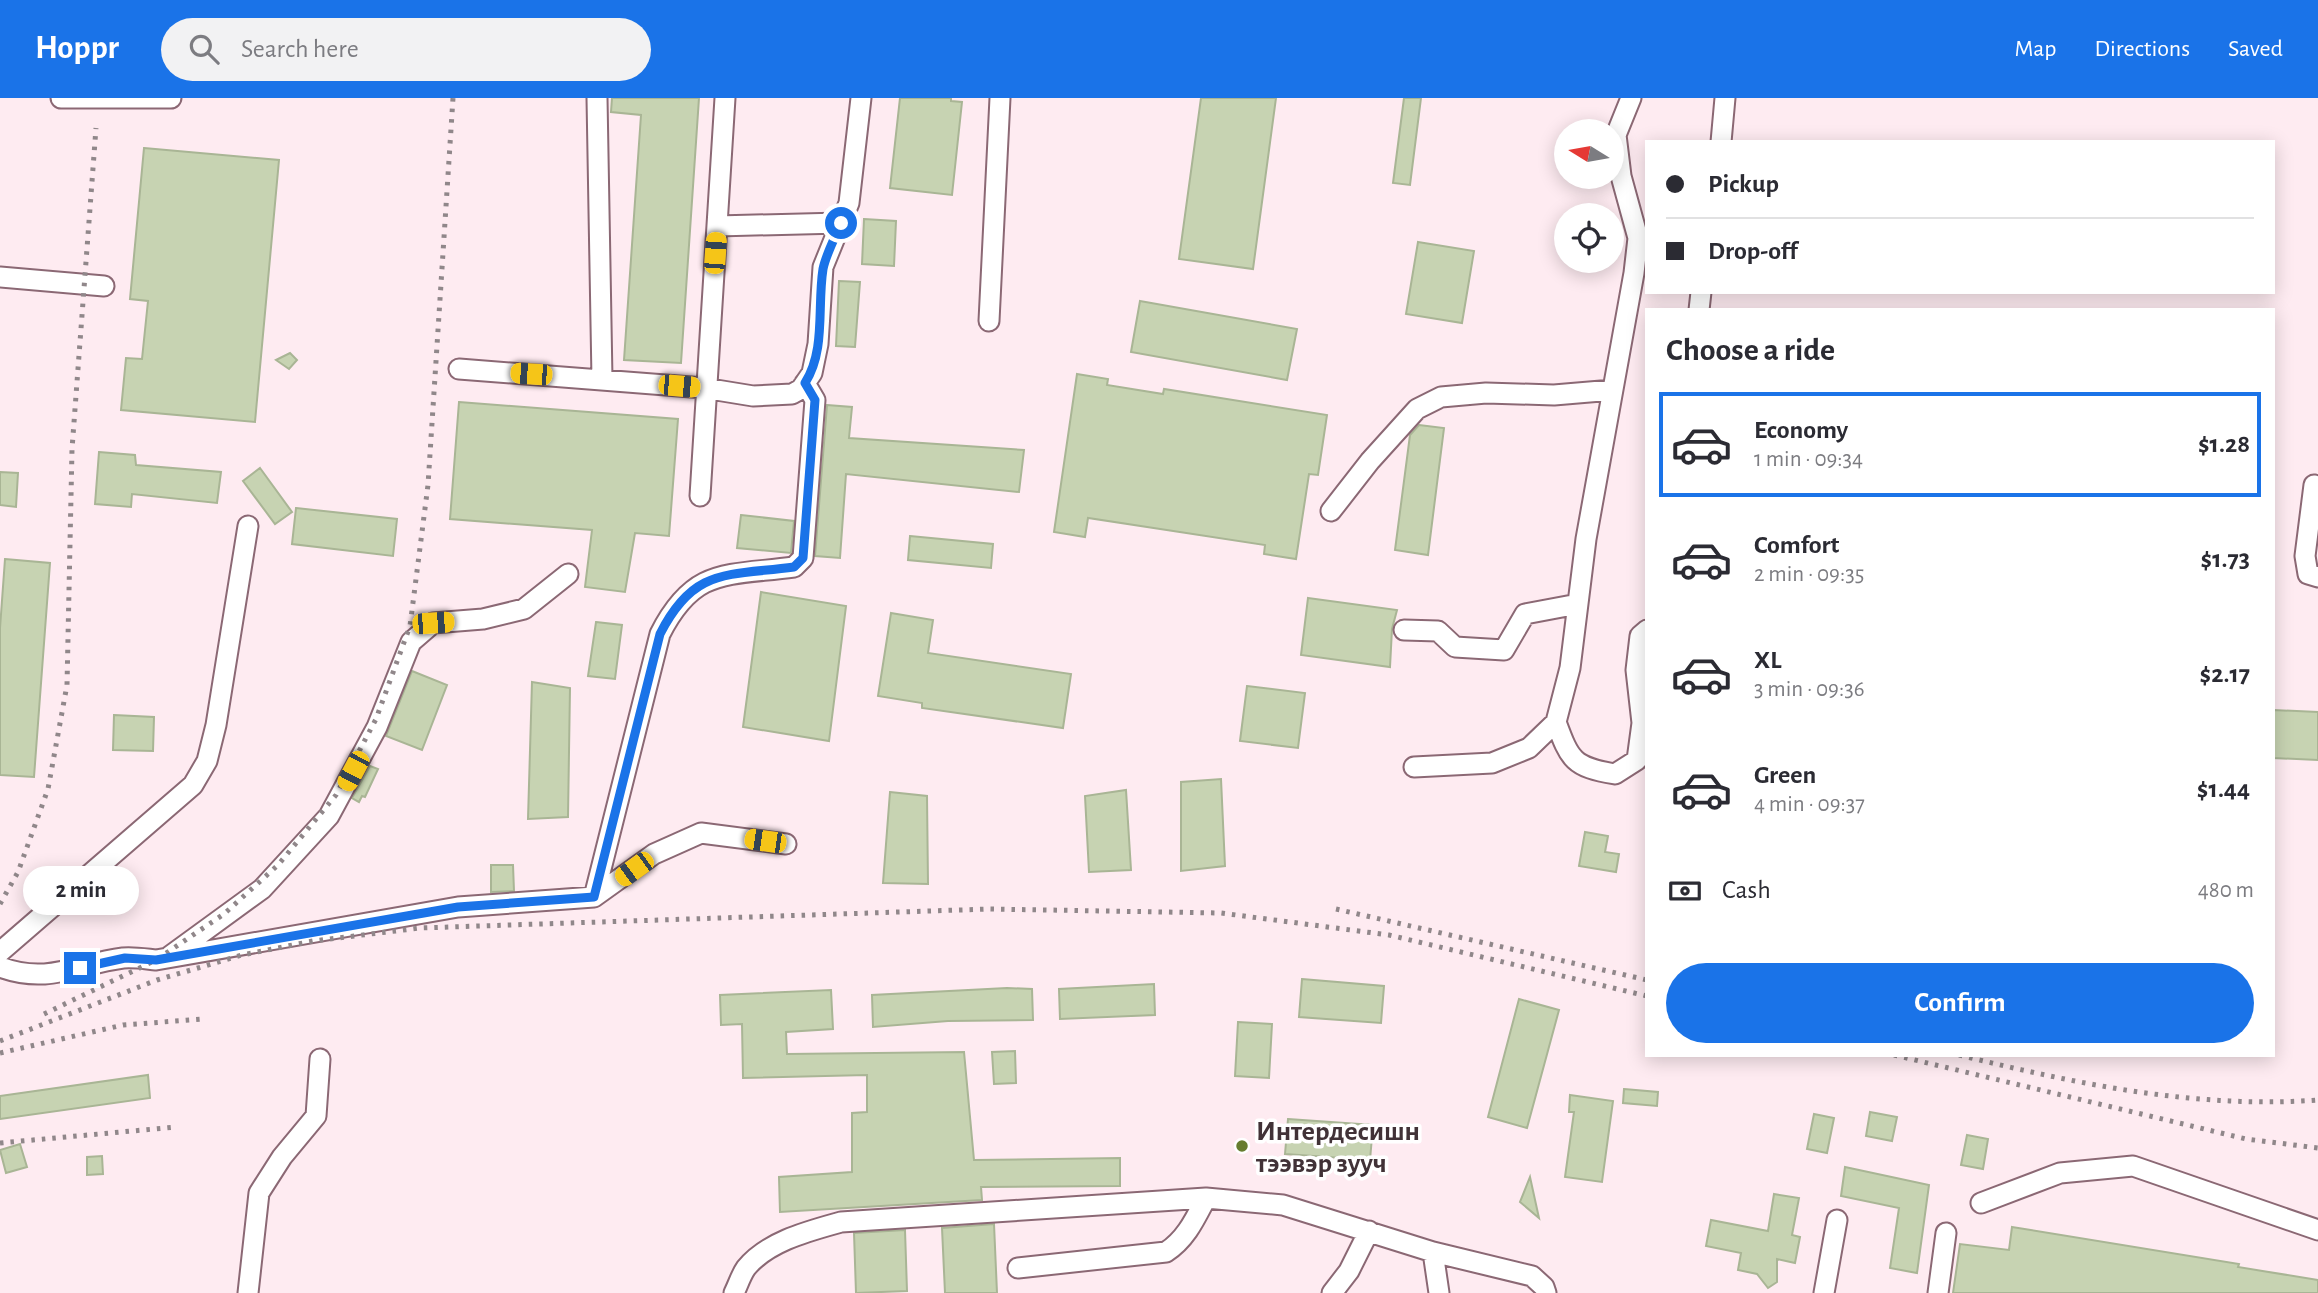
<!DOCTYPE html>
<html lang="en">
<head>
<meta charset="utf-8">
<style>
  body { margin:0; font-family:"Alegreya Sans",sans-serif; background:#f2f2f3; color:#2b2b33; height:100vh; display:flex; flex-direction:column; font-size:26px; white-space:nowrap }
  * { box-sizing:border-box; margin:0 }
  p { font-size:23px; color:#7c7c81 }
  .icon { flex:none; width:38px; height:38px; fill:none; stroke:currentColor; stroke-width:2; stroke-linecap:round; stroke-linejoin:round }
  .map { position:relative; flex:1; overflow:hidden }
  .side { position:absolute; left:1645px; top:210px; width:630px; height:749px; display:flex; flex-direction:column; background:#fff; border-radius:0px; box-shadow:0 4px 18px #0003 }
  .side>* { flex:none }
  .hud { position:absolute; left:1645px; top:42px; width:630px; height:154px; border-radius:0px; box-shadow:0 4px 18px #0003; display:grid; align-content:center; height:154px; padding:0 21px; background:#fff }
  .needle { width:46px; rotate:281deg }
  .fabs { position:absolute; left:1554px; top:21px; display:grid; gap:14px }
  .fabs a { display:grid; place-items:center; width:70px; height:70px; border-radius:50%; background:#fff; box-shadow:0 4px 18px #0003; font-size:35px }
  .end { position:absolute; width:32px; height:32px; margin:-16px; border:9px solid #1a73e8; background:#fff; box-shadow:0 0 0 4px #fff }
  .from { border-radius:50% }
  .bubble { position:absolute; height:49px; border-radius:24px; background:#fff; box-shadow:0 4px 18px #0003; font-size:23px; font-weight:600; line-height:49px; text-align:center }
  .car { position:absolute; width:21px; height:42px; margin:-21px -10px; border-radius:9px; box-shadow:0 0 5px 2px #0007; background:linear-gradient(#f5c518 24%,#345 0 40%,#f5c518 0 76%,#345 0 86%,#f5c518 0) }
  .hud b { display:flex; align-items:center; gap:24px; height:66px; font-size:26px }
  .hud b+b { border-top:2px solid #e1e1e2 }
  .hud i { width:18px; height:18px; background:#2b2b33 }
  ul { padding:0; list-style:none }
  li { display:flex; align-items:center; gap:21px; height:105px; margin:0 14px 10px; padding:0 7px; border:4px solid transparent; border-radius:0px }
  li div { flex:1 }
  li b { display:block; font-size:26px }
  li em { font-style:normal; font-weight:600 }
  li.active { border-color:#1a73e8 }
  li>.icon { width:63px; height:63px; stroke-width:1.5 }
  h2 { padding:0 21px; font-size:32px; line-height:84px }
  .pay { display:flex; align-items:center; gap:18px; height:77px; padding:0 21px; font-size:26px }
  .pay p { margin-inline-start:auto }
  .action { display:flex; gap:14px; margin-top:auto; padding:14px 21px }
  .action a { flex:1; height:80px; border-radius:42px; background:#1a73e8; color:#fff; font-size:28px; font-weight:600; line-height:80px; text-align:center }
  header { display:flex; align-items:center; gap:42px; box-sizing:border-box; height:98px; padding:0 35px; background:#1a73e8; color:#fff }
  header strong { font-size:33px }
  nav { display:flex; gap:38px; margin-inline-start:auto; font-size:24px }
  .search { width:490px; height:63px; background:#f2f2f3; display:flex; align-items:center; gap:18px; box-sizing:border-box; padding:0 24px; border-radius:38px; color:#7c7c81; font-size:26px }
  .map>svg:first-child { display:block }
  .built { fill:#feebf1; fill-rule:evenodd }
  .building { fill:#c7d3b2; stroke:#a9b595; stroke-width:2 }
  .lines { fill:none; stroke-linecap:round; stroke-linejoin:round }
  .minor-casing { stroke:#8b6874; stroke-width:23 }
  .minor { stroke:#fff; stroke-width:19 }
  .rail { stroke:#90878a; stroke-width:5; stroke-dasharray:3.5 7; stroke-linecap:butt }
  .route { stroke:#1a73e8; stroke-width:9 }
  .poi-dot { fill:#667d2f; stroke:#fff; stroke-width:2.5 }
  .labels { text-anchor:middle; stroke-width:7; stroke-linejoin:round; paint-order:stroke }
  .poi-label { font-size:28px; font-weight:bold; fill:#413237; stroke:#fff; text-anchor:start }
</style>
</head>
<body>
<header>
<strong>Hoppr</strong>
<div class="search"><svg class="icon" aria-label="search" viewBox="0 0 24 24"><circle cx="10" cy="10" r="6"/><path d="M15 15l6 6"/></svg>Search here</div>
<nav><a>Map</a><a>Directions</a><a>Saved</a></nav>
</header>
<div class="map">
<svg width="2318" height="1195" viewBox="0 0 2318 1195">
  <rect width="100%" height="100%" fill="#fbfbfb"/>
  <path class="built" d="M 0,0 L 2318,0 L 2318,1195 L 0,1195 ZM 1566,33 L 1612,33 L 1612,79 L 1566,79 ZM 1647,44 L 2273,44 L 2273,194 L 1647,194 ZM 1566,117 L 1612,117 L 1612,163 L 1566,163 ZM 1647,212 L 2273,212 L 2273,957 L 1647,957 Z"/>
  <path class="building" d="M 612,0 L 699,0 L 681,265 L 624,262 L 641,17 L 611,14 Z
    M 900,0 L 951,0 L 951,3 L 962,4 L 952,97 L 890,90 Z
    M 1201,0 L 1276,0 L 1253,171 L 1179,161 Z
    M 1404,0 L 1421,0 L 1410,87 L 1393,85 Z
    M 144,50 L 279,62 L 255,324 L 121,312 L 126,260 L 142,261 L 148,203 L 130,201 Z
    M 864,121 L 896,123 L 894,168 L 862,166 Z
    M 1418,144 L 1474,153 L 1462,225 L 1406,216 Z
    M 839,183 L 860,184 L 855,249 L 836,248 Z
    M 1140,203 L 1297,231 L 1287,282 L 1131,254 Z
    M 290,255 L 297,262 L 289,271 L 276,262 Z
    M 1077,276 L 1108,281 L 1107,287 L 1163,296 L 1164,291 L 1327,317 L 1318,377 L 1309,376 L 1296,461 L 1264,456 L 1265,447 L 1088,420 L 1085,439 L 1054,434 Z
    M 459,304 L 678,321 L 669,438 L 635,435 L 625,494 L 585,489 L 592,432 L 450,421 Z
    M 827,307 L 852,309 L 849,340 L 1024,352 L 1019,394 L 846,376 L 840,460 L 815,458 Z
    M 1419,327 L 1444,330 L 1428,457 L 1395,452 L 1410,337 Z
    M 99,354 L 135,357 L 136,367 L 221,374 L 217,405 L 132,396 L 131,409 L 95,406 Z
    M 260,370 L 292,414 L 275,426 L 243,383 Z
    M 0,374 L 18,375 L 16,409 L 0,407 Z
    M 296,410 L 397,421 L 393,458 L 292,446 Z
    M 741,417 L 794,423 L 791,455 L 737,450 Z
    M 910,438 L 993,446 L 991,470 L 908,462 Z
    M 5,461 L 50,465 L 34,679 L 0,677 L 0,530 Z
    M 761,494 L 846,508 L 829,643 L 743,629 Z
    M 1308,500 L 1397,512 L 1392,531 L 1390,569 L 1301,557 Z
    M 891,515 L 933,522 L 928,555 L 1071,576 L 1063,630 L 922,610 L 922,605 L 878,598 Z
    M 596,524 L 622,527 L 615,581 L 588,578 Z
    M 412,573 L 447,587 L 422,652 L 386,638 Z
    M 532,584 L 570,590 L 568,719 L 528,721 Z
    M 1247,588 L 1305,595 L 1298,650 L 1240,643 Z
    M 2273,612 L 2318,614 L 2318,662 L 2273,660 Z
    M 114,617 L 154,619 L 153,653 L 113,652 Z
    M 370,668 L 378,671 L 365,699 L 362,698 L 359,704 L 352,700 Z
    M 1221,681 L 1225,768 L 1181,773 L 1181,684 Z
    M 1126,692 L 1131,772 L 1089,774 L 1085,698 Z
    M 890,694 L 927,698 L 928,786 L 883,785 Z
    M 1585,734 L 1608,738 L 1605,754 L 1619,756 L 1616,774 L 1579,768 Z
    M 491,767 L 513,767 L 514,793 L 491,794 Z
    M 1302,881 L 1384,888 L 1381,925 L 1299,919 Z
    M 1154,886 L 1155,917 L 1060,921 L 1059,891 Z
    M 1007,890 L 1032,891 L 1033,922 L 948,923 L 873,929 L 872,897 Z
    M 831,892 L 833,931 L 786,934 L 787,956 L 964,954 L 974,1062 L 1120,1060 L 1120,1088 L 981,1089 L 982,1102 L 780,1114 L 779,1079 L 852,1074 L 852,1015 L 867,1014 L 867,977 L 743,980 L 742,926 L 721,927 L 720,897 Z
    M 1519,901 L 1559,912 L 1527,1030 L 1488,1019 Z
    M 1238,924 L 1272,926 L 1269,980 L 1235,978 Z
    M 1015,953 L 1016,985 L 994,986 L 992,954 Z
    M 148,977 L 150,1000 L 0,1021 L 0,998 Z
    M 1624,991 L 1658,994 L 1657,1008 L 1623,1005 Z
    M 1570,997 L 1613,1003 L 1602,1084 L 1565,1079 L 1574,1014 L 1569,1014 Z
    M 1870,1014 L 1897,1019 L 1892,1043 L 1866,1038 Z
    M 1814,1016 L 1834,1020 L 1827,1055 L 1807,1051 Z
    M 1288,1021 L 1373,1027 L 1370,1062 L 1285,1056 Z
    M 1967,1037 L 1988,1041 L 1983,1071 L 1961,1067 Z
    M 20,1046 L 27,1069 L 6,1075 L 0,1052 Z
    M 102,1058 L 103,1076 L 87,1077 L 87,1059 Z
    M 1845,1069 L 1929,1087 L 1917,1175 L 1890,1170 L 1899,1110 L 1841,1098 Z
    M 1530,1079 L 1539,1120 L 1520,1104 Z
    M 1774,1096 L 1799,1100 L 1792,1137 L 1800,1139 L 1795,1165 L 1777,1161 L 1777,1184 L 1768,1190 L 1757,1176 L 1738,1172 L 1741,1155 L 1706,1148 L 1711,1122 L 1768,1133 Z
    M 994,1126 L 997,1195 L 945,1195 L 942,1130 Z
    M 2012,1129 L 2239,1166 L 2238,1169 L 2318,1182 L 2318,1195 L 1953,1195 L 1960,1146 L 2009,1152 Z
    M 905,1132 L 907,1193 L 856,1195 L 854,1135 Z"/>
  <g class="lines">
    <g class="minor-casing">
      <path id="minor" d="M 61,0 L 171,0
        M 597,0 L 602,281
        M 1721,44 L 1725,0
        M 717,128 L 841,125
        M 0,179 L 104,188
        M 1699,212 L 1701,194
        M 989,223 L 1000,0
        M 459,271 L 704,290 L 753,298 L 792,296 L 801,291 L 812,275 L 818,246 L 823,169 L 849,105 L 861,0
        M 2314,387 L 2305,458 L 2308,476 L 2318,479
        M 700,398 L 725,0
        M 1331,413 L 1370,363 L 1417,311 L 1441,299 L 1486,295 L 1554,297 L 1613,292
        M 1404,532 L 1438,533 L 1455,549 L 1504,552 L 1525,516 L 1578,506
        M 1556,624 C 1570,662 1573,669 1615,676 L 1637,662 L 1642,625 L 1636,572 L 1640,538 L 1647,532
        M 1414,669 L 1492,665 L 1529,650 L 1556,624 L 1570,570 L 1586,441 L 1634,175 L 1638,140 L 1621,78 L 1616,37 L 1631,0
        M 594,799 L 660,536 C 694,469 726,478 794,469 L 803,460 L 815,302 L 805,285
        M 0,854 L 193,687 L 207,663 L 216,627 L 248,428
        M 170,858 L 262,791 L 329,718 L 377,629 L 411,544 L 433,525 L 483,521 L 524,511 L 568,476
        M 0,869 C 48,887 77,866 123,860 C 134,859 146,861 156,862 L 458,809 L 594,799 L 654,756 L 701,735 L 786,746
        M 1981,1105 L 2060,1075 L 2133,1068 L 2318,1132
        M 1433,1154 L 1532,1178 L 1544,1189 L 1546,1195
        M 1018,1170 L 1166,1154 C 1186,1141 1195,1121 1206,1100
        M 248,1195 L 259,1095 L 282,1059 L 316,1018 L 320,961
        M 734,1195 C 738,1187 741,1177 746,1170 C 768,1143 809,1133 841,1124 L 1206,1100 L 1283,1107 L 1433,1154 L 1439,1195
        M 1332,1195 L 1349,1173 L 1369,1133
        M 1824,1195 L 1837,1122
        M 1938,1195 L 1946,1135"/>
    </g>
    <use href="#minor" class="minor"/>
    <path class="rail" d="M 0,806 L 18,774 L 48,691 L 67,587 L 72,351 L 96,30
      M 1336,811 L 1647,882
      M 44,916 L 156,862 L 224,816 L 278,767 L 336,697 L 376,621 L 410,528 L 428,387 L 453,0
      M 0,943 L 157,882 L 242,857 L 313,843 L 420,830 L 989,811 L 1221,815 L 1389,837 L 1647,898
      M 0,955 L 123,927 L 203,921
      M 1894,957 L 2246,1041 L 2318,1050
      M 1959,957 C 2077,986 2197,1011 2318,1002
      M 0,1045 L 176,1029"/>
  </g>
  <g class="lines">
    <path class="route" d="M 80,870 L 125,860 L 156,862 L 458,809 L 594,799 L 660,536 C 694,469 727,478 794,469 L 803,460 L 815,302 L 805,285 C 826,252 817,209 823,171 C 826,156 835,140 841,125"/>
  </g>
  <circle class="poi-dot" cx="1242" cy="1048" r="7"/>
  <g class="labels">
    <g class="poi-label">
      <text x="1256" y="1042">Интердесишн<tspan x="1256" dy="32">тээвэр зууч</tspan></text>
    </g>
  </g>
</svg>
<div class="fabs">
<a><svg class="needle" viewBox="-14 -14 28 28"><path d="M0-13l5 13h-10z" fill="#e53935"/><path d="M0 13l5-13h-10z" fill="#7c7c81"/></svg></a>
<a><svg class="icon" aria-label="locate" viewBox="0 0 24 24"><circle cx="12" cy="12" r="6"/><path d="M12 2v4M12 18v4M2 12h4M18 12h4"/></svg></a>
</div>
<i class="end from" style="left:841px;top:125px"></i>
<i class="end" style="left:80px;top:870px"></i>
<div class="bubble" style="left:23px;top:768px;width:116px">2 min</div>
<i class="car" style="left:715px;top:155px;rotate:4deg"></i>
<i class="car" style="left:531px;top:276px;rotate:274deg"></i>
<i class="car" style="left:679px;top:288px;rotate:95deg"></i>
<i class="car" style="left:433px;top:525px;rotate:86deg"></i>
<i class="car" style="left:353px;top:673px;rotate:208deg"></i>
<i class="car" style="left:765px;top:743px;rotate:278deg"></i>
<i class="car" style="left:634px;top:771px;rotate:234deg"></i>
<div class="hud">
<b><i class="from"></i>Pickup</b>
<b><i></i>Drop-off</b>
</div>
<section class="side">
<h2>Choose a ride</h2>
<ul>
<li class="active"><svg class="icon" aria-label="car" viewBox="0 0 24 24"><path d="M5 17H2v-5l4-1 3-4h7l3 4 3 1v5h-3M9 17h6M6 11h13"/><circle cx="7" cy="17" r="2"/><circle cx="17" cy="17" r="2"/></svg><div><b>Economy</b><p>1 min · 09:34</p></div><em>$1.28</em></li>
<li><svg class="icon" aria-label="car" viewBox="0 0 24 24"><path d="M5 17H2v-5l4-1 3-4h7l3 4 3 1v5h-3M9 17h6M6 11h13"/><circle cx="7" cy="17" r="2"/><circle cx="17" cy="17" r="2"/></svg><div><b>Comfort</b><p>2 min · 09:35</p></div><em>$1.73</em></li>
<li><svg class="icon" aria-label="car" viewBox="0 0 24 24"><path d="M5 17H2v-5l4-1 3-4h7l3 4 3 1v5h-3M9 17h6M6 11h13"/><circle cx="7" cy="17" r="2"/><circle cx="17" cy="17" r="2"/></svg><div><b>XL</b><p>3 min · 09:36</p></div><em>$2.17</em></li>
<li><svg class="icon" aria-label="car" viewBox="0 0 24 24"><path d="M5 17H2v-5l4-1 3-4h7l3 4 3 1v5h-3M9 17h6M6 11h13"/><circle cx="7" cy="17" r="2"/><circle cx="17" cy="17" r="2"/></svg><div><b>Green</b><p>4 min · 09:37</p></div><em>$1.44</em></li>
</ul>
<div class="pay"><svg class="icon" aria-label="cash" viewBox="0 0 24 24"><path d="M3 7h18v10H3z"/><circle cx="12" cy="12" r="2"/></svg>Cash<p>480 m</p></div>
<div class="action"><a>Confirm</a></div>
</section>
</div>
</body>
</html>
